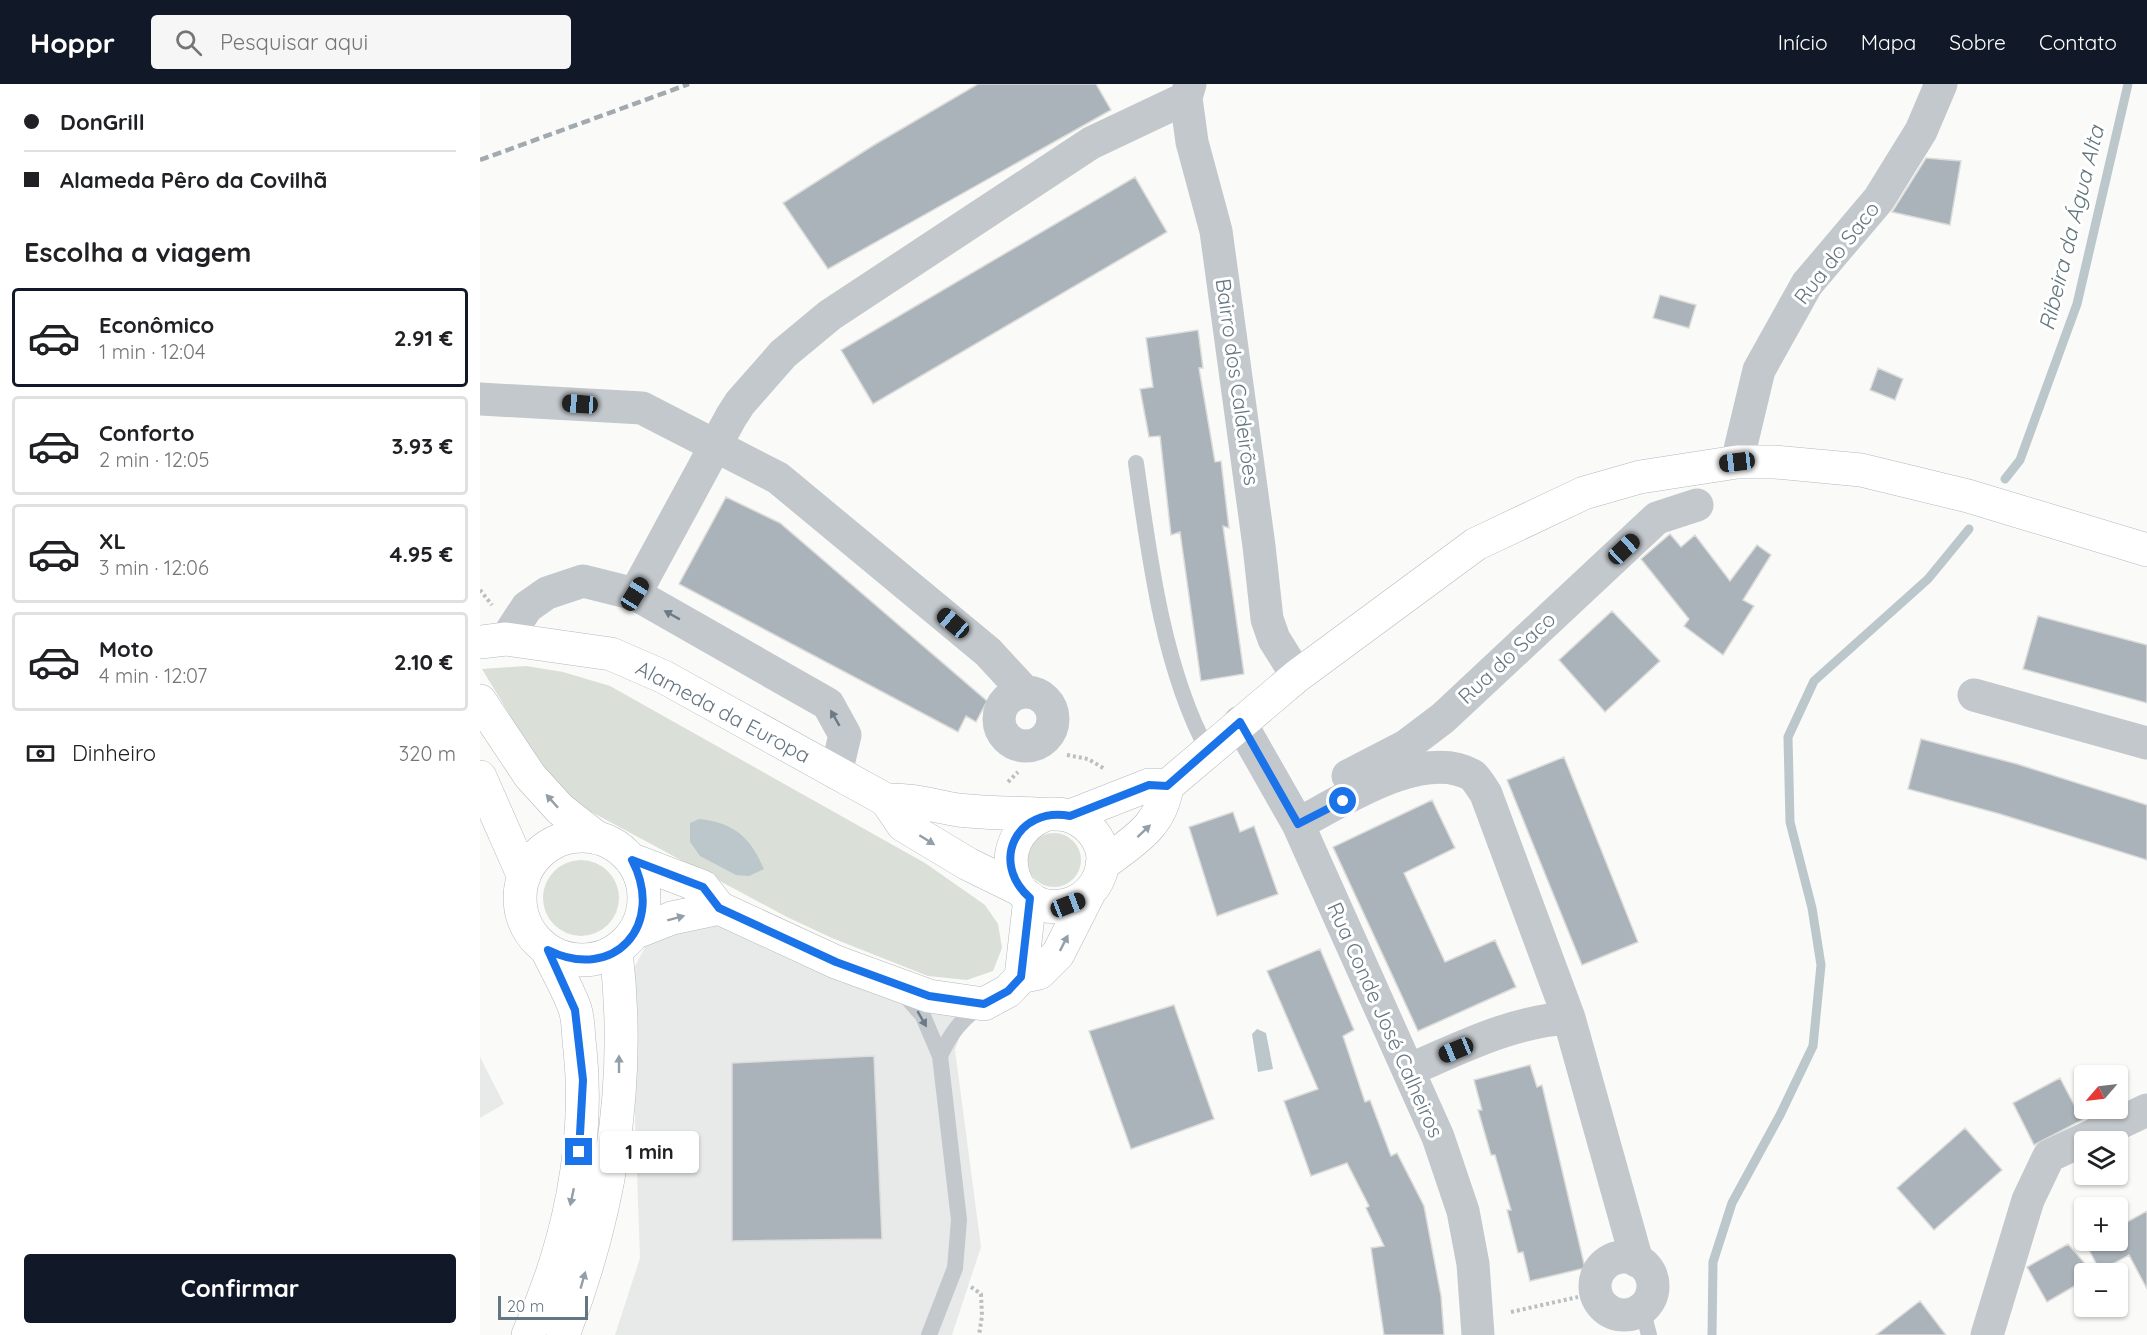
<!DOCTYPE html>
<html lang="pt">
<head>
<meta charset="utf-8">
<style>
  body { margin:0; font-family:Quicksand,sans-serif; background:#f6f6f6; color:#202124; height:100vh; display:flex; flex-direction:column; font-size:22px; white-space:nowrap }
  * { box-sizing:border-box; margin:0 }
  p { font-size:20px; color:#757577 }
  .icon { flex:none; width:33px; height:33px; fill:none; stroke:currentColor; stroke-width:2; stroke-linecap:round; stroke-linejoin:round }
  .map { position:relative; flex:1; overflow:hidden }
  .details { display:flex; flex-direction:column; background:#fff; width:480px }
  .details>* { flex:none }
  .guide { display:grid; align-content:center; height:132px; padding:0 24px; background:#fff }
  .needle { width:39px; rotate:242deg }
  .fabs { position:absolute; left:1594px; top:981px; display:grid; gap:12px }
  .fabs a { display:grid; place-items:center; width:54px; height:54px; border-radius:6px; background:#fff; box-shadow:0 2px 4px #0004; font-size:30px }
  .scale { position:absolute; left:18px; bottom:15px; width:90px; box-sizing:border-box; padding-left:6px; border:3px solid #657683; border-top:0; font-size:16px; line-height:21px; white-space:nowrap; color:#657683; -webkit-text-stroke:4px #fff; paint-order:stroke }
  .end { position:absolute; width:27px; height:27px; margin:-14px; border:8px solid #1a73e8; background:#fff; box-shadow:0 0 0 3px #fff }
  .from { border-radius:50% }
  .bubble { position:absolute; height:42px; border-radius:6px; background:#fff; box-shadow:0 2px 4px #0004; font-size:20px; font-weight:700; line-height:42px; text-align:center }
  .car { position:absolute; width:18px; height:36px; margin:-18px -9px; border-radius:8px; box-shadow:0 0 4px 2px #0007; background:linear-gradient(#222 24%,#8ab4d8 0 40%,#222 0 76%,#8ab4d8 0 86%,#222 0) }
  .guide b { display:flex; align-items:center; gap:21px; height:57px; font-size:22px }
  .guide b+b { border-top:2px solid #e0e0e0 }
  .guide i { width:15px; height:15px; background:#202124 }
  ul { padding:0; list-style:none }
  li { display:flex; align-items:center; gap:18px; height:99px; margin:0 12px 9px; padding:0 12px; border:3px solid #e0e0e0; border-radius:6px }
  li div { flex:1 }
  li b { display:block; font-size:22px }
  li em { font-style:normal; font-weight:700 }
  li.on { border-color:#111827 }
  li>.icon { width:54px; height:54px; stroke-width:1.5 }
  h2 { padding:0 24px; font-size:27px; line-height:72px }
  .pay { display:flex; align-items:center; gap:15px; height:66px; padding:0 24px; font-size:22px }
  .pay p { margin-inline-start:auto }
  .primary-button { display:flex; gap:12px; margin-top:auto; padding:12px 24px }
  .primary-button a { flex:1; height:69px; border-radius:6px; background:#111827; color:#fff; font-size:24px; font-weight:700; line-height:69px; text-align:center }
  header { display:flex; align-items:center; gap:36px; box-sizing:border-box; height:84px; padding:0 30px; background:#111827; color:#fff }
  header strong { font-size:28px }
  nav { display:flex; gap:33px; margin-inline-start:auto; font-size:21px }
  .search { width:420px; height:54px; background:#f6f6f6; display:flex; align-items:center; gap:15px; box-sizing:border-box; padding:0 21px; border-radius:6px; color:#757577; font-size:22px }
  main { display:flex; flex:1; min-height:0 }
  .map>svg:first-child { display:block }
  .built { fill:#e8e9e9 }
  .green { fill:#dadfd7 }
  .water { fill:#bbc7cb }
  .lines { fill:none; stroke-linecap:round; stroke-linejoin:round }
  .stream { stroke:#bbc7cb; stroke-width:9 }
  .building { fill:#aab3b9; stroke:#dcdcda; stroke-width:1.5 }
  .secondary-casing { stroke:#b3babf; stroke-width:34 }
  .path { stroke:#bbbfc2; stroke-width:4; stroke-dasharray:3 3; stroke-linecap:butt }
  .service { stroke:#c3c8cc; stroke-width:16 }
  .minor { stroke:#c3c8cc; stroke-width:33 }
  .secondary { stroke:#fff; stroke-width:33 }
  .rail { stroke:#a2aab0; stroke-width:4.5; stroke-dasharray:9 4.5; stroke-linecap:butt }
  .oneway { fill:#6a7a87 }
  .oneway2 { fill:#939fa8 }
  .route { stroke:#1a73e8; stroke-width:8 }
  .labels { text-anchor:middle; stroke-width:6; stroke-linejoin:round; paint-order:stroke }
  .street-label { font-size:21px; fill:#657683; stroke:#fff }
  .water-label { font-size:22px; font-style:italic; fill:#60757c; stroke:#fff }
</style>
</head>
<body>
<header>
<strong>Hoppr</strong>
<div class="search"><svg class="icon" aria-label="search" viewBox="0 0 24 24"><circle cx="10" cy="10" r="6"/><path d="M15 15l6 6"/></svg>Pesquisar aqui</div>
<nav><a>Início</a><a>Mapa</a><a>Sobre</a><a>Contato</a></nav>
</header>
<main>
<section class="details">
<div class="guide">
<b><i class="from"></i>DonGrill</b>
<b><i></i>Alameda Pêro da Covilhã</b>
</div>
<h2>Escolha a viagem</h2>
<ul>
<li class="on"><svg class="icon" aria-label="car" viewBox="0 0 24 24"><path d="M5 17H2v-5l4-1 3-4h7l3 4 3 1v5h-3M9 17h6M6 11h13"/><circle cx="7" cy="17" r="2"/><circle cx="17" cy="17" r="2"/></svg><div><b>Econômico</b><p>1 min · 12:04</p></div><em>2.91 €</em></li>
<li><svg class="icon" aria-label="car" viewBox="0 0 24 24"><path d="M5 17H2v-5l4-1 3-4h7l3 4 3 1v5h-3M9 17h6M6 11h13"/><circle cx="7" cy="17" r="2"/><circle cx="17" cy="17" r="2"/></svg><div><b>Conforto</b><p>2 min · 12:05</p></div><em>3.93 €</em></li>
<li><svg class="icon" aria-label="car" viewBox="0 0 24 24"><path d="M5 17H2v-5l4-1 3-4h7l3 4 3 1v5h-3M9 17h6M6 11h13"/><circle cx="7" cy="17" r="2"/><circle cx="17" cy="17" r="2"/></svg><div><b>XL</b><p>3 min · 12:06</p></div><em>4.95 €</em></li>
<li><svg class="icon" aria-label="car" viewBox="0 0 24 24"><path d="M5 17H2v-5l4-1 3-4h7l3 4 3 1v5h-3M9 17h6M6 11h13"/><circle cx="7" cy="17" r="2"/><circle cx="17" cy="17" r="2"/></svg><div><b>Moto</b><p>4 min · 12:07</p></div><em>2.10 €</em></li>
</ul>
<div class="pay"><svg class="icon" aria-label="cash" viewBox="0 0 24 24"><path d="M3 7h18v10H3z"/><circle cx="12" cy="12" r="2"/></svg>Dinheiro<p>320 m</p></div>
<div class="primary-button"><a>Confirmar</a></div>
</section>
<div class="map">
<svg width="1667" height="1251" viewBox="0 0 1667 1251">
  <rect width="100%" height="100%" fill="#fafaf8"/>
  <path class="built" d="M 222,836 L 420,913 L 486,934 L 475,966 L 501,1163 L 472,1251 L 135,1251 L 160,1174 L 150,892 L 165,863 L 179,850 Z
    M 0,973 L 24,1020 L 0,1034 Z"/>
  <path class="green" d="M 46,582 L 83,588 L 130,602 L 445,779 L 505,821 L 518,840 L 522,864 L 513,887 L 487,896 L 448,892 L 352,854 L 307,833 L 104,724 L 76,700 L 51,666 L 2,585 Z
    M547 776a27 27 0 1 1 54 0a27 27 0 1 1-54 0Z
    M63 814a38 38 0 1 1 76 0a38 38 0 1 1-76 0Z"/>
  <path class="water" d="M 219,735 C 255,739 270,753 284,785 L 269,792 L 256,791 L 220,772 L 210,758 L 210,739 Z
    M 777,945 L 786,949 L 793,985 L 778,988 L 772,950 Z"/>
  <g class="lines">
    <path class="stream" d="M 1525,395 L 1540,376 L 1597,220 L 1648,0
      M 1232,1251 L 1233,1178 L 1252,1119 L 1300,1031 L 1333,962 L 1341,881 L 1332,824 L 1310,738 L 1308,653 L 1334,597 L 1448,495 L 1489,445"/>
  </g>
  <path class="building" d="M 498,0 L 616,0 L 631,26 L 348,185 L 303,119 L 394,61 Z
    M 1446,74 L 1481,77 L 1470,141 L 1412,128 Z
    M 655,93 L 687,148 L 393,320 L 361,266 Z
    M 1180,211 L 1216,221 L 1209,244 L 1173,234 Z
    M 718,246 L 723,284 L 719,284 L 735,378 L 741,377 L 749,444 L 743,442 L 764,590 L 721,597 L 700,448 L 691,451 L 680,352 L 669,353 L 660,305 L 673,303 L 666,254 Z
    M 1398,284 L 1423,295 L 1415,316 L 1390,306 Z
    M 246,413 L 300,439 L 507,617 L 496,638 L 486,632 L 478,648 L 199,500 Z
    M 1190,450 L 1201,463 L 1215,451 L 1250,497 L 1277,461 L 1291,471 L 1263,516 L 1274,522 L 1243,571 L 1204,542 L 1209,535 L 1161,475 Z
    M 1132,527 L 1180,577 L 1125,628 L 1079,576 Z
    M 1558,532 L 1667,561 L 1667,619 L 1543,585 Z
    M 1441,655 L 1537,680 L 1667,721 L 1667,776 L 1520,730 L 1428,705 Z
    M 1084,673 L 1158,858 L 1102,881 L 1027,696 Z
    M 952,716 L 975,764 L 924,789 L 965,878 L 1015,856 L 1036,903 L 938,947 L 853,763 Z
    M 753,728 L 760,748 L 774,742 L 798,810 L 737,832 L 709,743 Z
    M 840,865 L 874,946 L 863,952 L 885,1018 L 890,1016 L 911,1072 L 917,1069 L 944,1122 L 961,1212 L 964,1251 L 904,1251 L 891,1164 L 904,1162 L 886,1124 L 889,1122 L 867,1079 L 831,1092 L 804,1017 L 838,1005 L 787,887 Z
    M 694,921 L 734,1035 L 651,1065 L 609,947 Z
    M 394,972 L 402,1155 L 252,1157 L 252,979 Z
    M 1050,981 L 1057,1003 L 1062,1001 L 1105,1184 L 1050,1197 L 1043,1168 L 1038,1169 L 1027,1126 L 1031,1126 L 1015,1071 L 1011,1071 L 998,1026 L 1002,1026 L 994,996 Z
    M 1580,994 L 1602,1036 L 1554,1061 L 1533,1019 Z
    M 1485,1044 L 1522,1086 L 1454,1146 L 1417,1104 Z
    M 1667,1127 L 1667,1205 L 1649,1171 L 1620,1187 L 1606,1160 L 1612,1156 L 1638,1156 L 1638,1143 Z
    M 1588,1160 L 1614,1190 L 1605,1190 L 1605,1196 L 1567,1218 L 1547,1183 Z
    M 1440,1217 L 1466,1251 L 1396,1251 Z"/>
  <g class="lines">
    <g class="secondary-casing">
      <path id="secondary" d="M 0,558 L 26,555 L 131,570 L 184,593 L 406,716 L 423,741 L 488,780 L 541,806
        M 0,617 L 50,692 L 80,725 L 117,754
        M 0,693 L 44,793
        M 406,716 C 432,715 453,722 478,726 C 504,729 531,729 556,730 C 568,731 581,728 592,733 C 612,741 627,762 622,784 C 618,801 607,814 590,820 C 533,838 505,756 564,731
        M 590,732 L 669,701 L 687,702
        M40 814a62 62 0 1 1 124 0a62 62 0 1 1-124 0Z
        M 152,776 L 223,803 L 239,824 L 356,878 L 449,912 L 504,920 L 528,907 L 541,893 L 559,889 L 578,870 L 610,807
        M 622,781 C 653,757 681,743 687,702 L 817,592 L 996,460 L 1104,409 L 1160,393 L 1257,378 L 1295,378 L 1381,386 L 1488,412 L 1667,466
        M 154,849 L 192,834 L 239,824
        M 541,893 L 550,814
        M 48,1251 C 88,1163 110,1062 100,965 C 98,953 99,937 95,925 C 88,905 76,885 67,866
        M 83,1251 C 131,1127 152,1001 136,867"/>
    </g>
    <path class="path" d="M 0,506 L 12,521
      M 587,671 L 608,675 L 625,685
      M 528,698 L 538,688
      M 491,1203 L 501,1210 L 502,1232 L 499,1251
      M 1031,1228 L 1098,1213"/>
    <path class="service" d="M 656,379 C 669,471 683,585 728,667
      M 423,909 L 443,932 L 460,972 L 479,1136 L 475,1184 L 449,1251
      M 460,972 C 471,949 481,935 502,921
      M 1162,1224 L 1169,1251"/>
    <path class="minor" d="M 710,0 L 706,14 L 712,58 L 736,147 L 779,462 L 787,535 L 794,555 L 817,592
      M 0,315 L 162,324 L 298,394 L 508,568 L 545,608
      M 1257,378 L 1279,286 L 1327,200 L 1399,115 L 1441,47 L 1461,0
      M 155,510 L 251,333 L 260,319 L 303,270 L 350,231 L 611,59 L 706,14
      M 26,555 L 47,523 L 67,509 L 103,497 L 155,510 L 348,620 L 365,651 L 356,689
      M519 635a27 27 0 1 1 54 0a27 27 0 1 1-54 0Z
      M 1494,611 L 1667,659
      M 760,638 L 818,740 L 958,1053 L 983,1127 L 993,1180 L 998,1251
      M 868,692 L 926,662 L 963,634 L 1177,434 L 1217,421
      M 818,740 C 862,717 943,663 992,691 C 997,695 1002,704 1006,710 L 1089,934 L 1157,1177
      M 929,986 C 980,964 1033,937 1089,934
      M1115 1202a29 29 0 1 1 58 0a29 29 0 1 1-58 0Z
      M 1507,1251 L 1548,1116 L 1569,1072 L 1667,1026"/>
    <use href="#secondary" class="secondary"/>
    <path class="rail" d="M 0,76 L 209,0"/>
  </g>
  <defs><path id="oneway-solid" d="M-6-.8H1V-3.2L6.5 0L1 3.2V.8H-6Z" transform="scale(1.5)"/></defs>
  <g class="oneway">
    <use href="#oneway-solid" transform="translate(192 531) rotate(-151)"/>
    <use href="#oneway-solid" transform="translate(355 634) rotate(-120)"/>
    <use href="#oneway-solid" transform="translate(442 935) rotate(60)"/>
  </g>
  <g class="oneway2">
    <use href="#oneway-solid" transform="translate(72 717) rotate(-132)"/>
    <use href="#oneway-solid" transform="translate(664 747) rotate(-43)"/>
    <use href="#oneway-solid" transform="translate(447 756) rotate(32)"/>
    <use href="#oneway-solid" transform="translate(196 834) rotate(-15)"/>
    <use href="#oneway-solid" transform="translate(584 859) rotate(-63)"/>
    <use href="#oneway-solid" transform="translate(139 980) rotate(-90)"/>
    <use href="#oneway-solid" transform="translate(92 1113) rotate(102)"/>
    <use href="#oneway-solid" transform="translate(103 1196) rotate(-74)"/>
  </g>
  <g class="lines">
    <path class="route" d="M 99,1068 L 103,996 L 95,926 L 68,866 C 134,899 186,841 152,776 L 223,803 L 239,824 L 356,878 L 449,912 L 504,920 L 528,907 L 541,893 L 550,814 C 509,778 537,722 590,732 L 669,701 L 687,702 L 760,638 L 818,740 L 863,717"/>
  </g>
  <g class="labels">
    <g class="street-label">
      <text transform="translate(1357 169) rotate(-52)" y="7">Rua do Saco</text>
      <text transform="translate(757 298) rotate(82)" y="7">Bairro dos Caldeirões</text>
      <text transform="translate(1027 574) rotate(-43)" y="7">Rua do Saco</text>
      <text transform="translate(243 628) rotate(28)" y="7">Alameda da Europa</text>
      <text transform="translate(905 936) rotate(66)" y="7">Rua Conde José Calheiros</text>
    </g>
    <g class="water-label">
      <text transform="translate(1591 144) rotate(-76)" y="8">Ribeira da Água Alta</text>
    </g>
  </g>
</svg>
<div class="fabs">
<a><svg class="needle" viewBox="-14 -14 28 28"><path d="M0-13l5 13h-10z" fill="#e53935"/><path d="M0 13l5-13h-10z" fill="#757577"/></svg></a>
<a><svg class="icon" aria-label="layers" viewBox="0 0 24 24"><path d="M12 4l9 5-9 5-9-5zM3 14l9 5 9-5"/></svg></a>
<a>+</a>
<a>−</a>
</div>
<div class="scale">20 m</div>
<i class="end from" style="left:863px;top:717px"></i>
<i class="end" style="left:99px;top:1068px"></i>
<div class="bubble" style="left:120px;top:1047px;width:99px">1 min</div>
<i class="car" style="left:100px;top:320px;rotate:274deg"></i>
<i class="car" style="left:1257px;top:378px;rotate:263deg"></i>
<i class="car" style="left:1144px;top:465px;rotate:47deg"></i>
<i class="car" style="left:155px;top:510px;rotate:32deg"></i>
<i class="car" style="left:473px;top:539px;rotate:310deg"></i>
<i class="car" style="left:588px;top:821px;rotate:69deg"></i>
<i class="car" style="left:976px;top:966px;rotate:248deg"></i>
</div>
</main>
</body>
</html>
